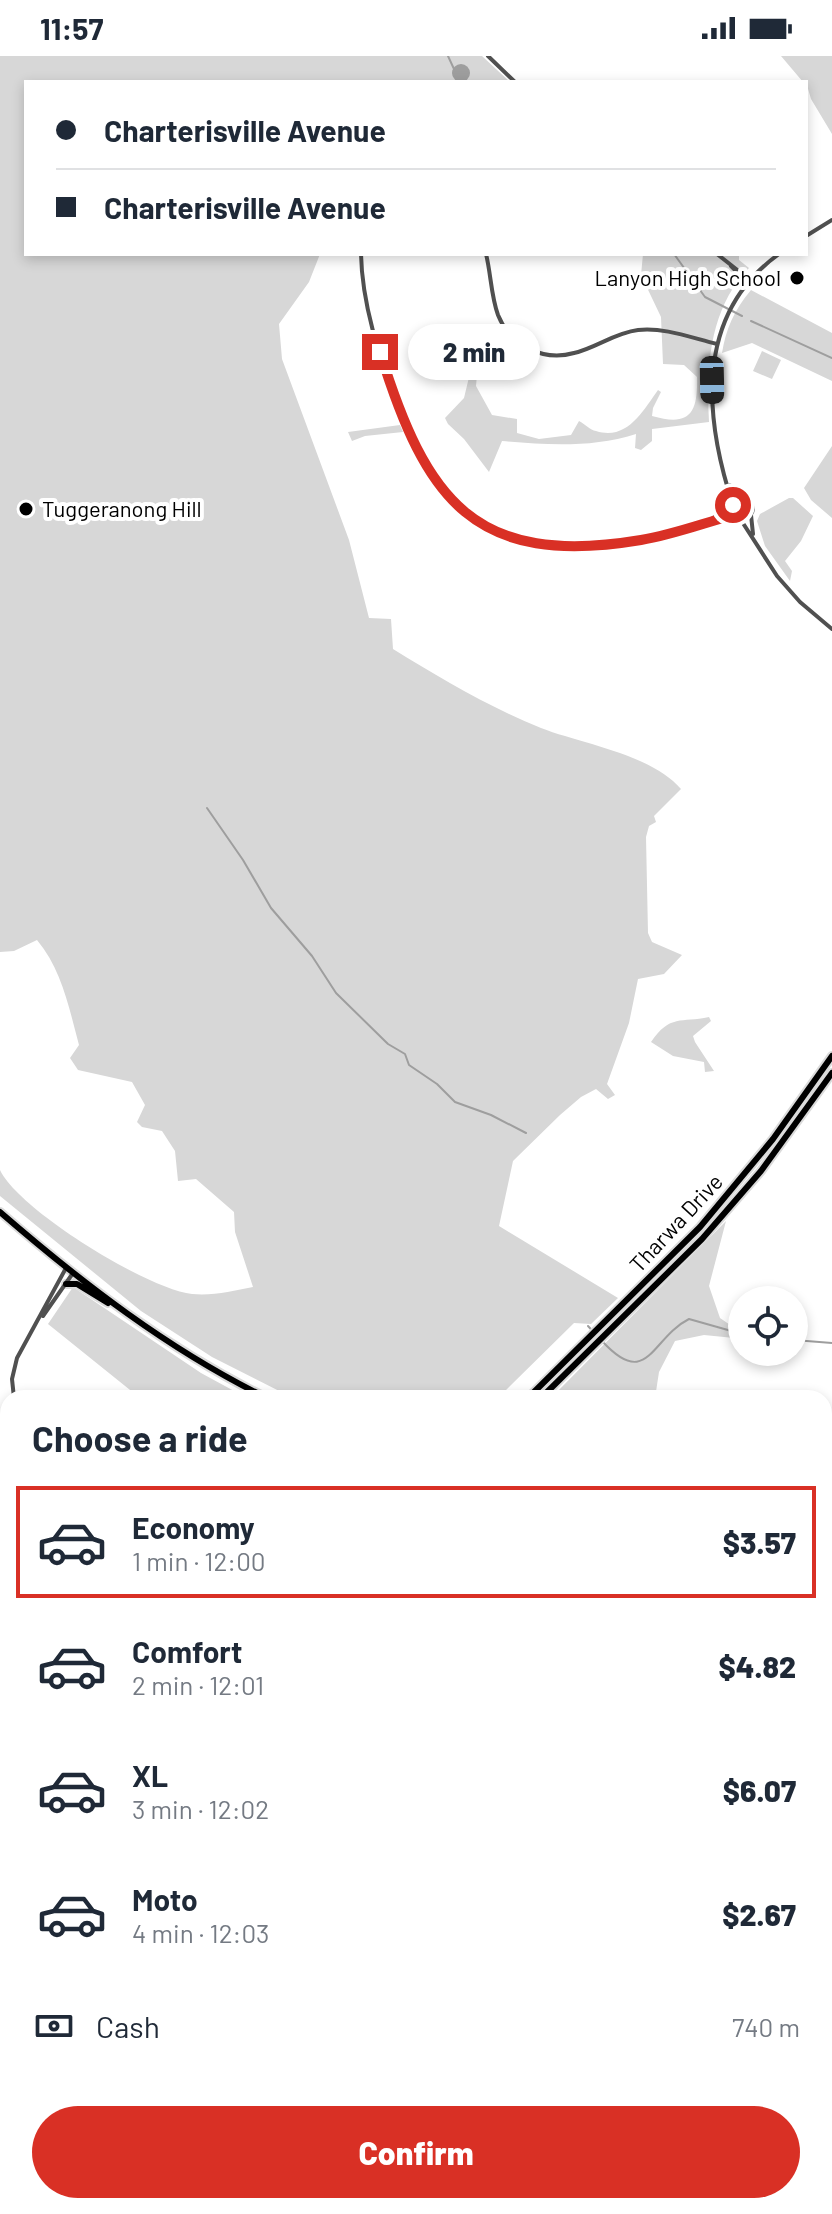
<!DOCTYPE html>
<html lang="en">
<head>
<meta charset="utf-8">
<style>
  body { margin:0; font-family:Barlow,sans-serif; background:#f2f2f3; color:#1f2937; height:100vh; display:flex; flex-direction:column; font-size:30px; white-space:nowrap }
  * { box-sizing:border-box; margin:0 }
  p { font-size:26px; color:#747a83 }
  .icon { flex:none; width:44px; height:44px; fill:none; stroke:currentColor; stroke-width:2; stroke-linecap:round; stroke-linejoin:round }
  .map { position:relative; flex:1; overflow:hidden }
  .details { position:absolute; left:0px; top:1334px; width:832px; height:824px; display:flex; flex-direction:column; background:#fff; border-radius:24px 24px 0 0; box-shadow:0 4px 12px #0003 }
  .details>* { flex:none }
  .guide { position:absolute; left:24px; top:24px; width:784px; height:176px; border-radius:0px; box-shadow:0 4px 12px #0003; display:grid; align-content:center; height:176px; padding:0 32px; background:#fff }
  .fabs { position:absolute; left:728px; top:1230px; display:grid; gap:16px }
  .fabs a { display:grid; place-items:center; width:80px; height:80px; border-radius:50%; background:#fff; box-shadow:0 4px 12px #0003; font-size:40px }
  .end { position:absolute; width:36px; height:36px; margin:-18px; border:10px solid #d93025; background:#fff; box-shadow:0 0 0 4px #fff }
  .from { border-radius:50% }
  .bubble { position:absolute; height:56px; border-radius:28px; background:#fff; box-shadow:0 4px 12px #0003; font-size:26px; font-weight:800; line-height:56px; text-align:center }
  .car { position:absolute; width:24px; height:48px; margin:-24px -12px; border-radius:10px; box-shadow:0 0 6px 2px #0007; background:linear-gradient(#222 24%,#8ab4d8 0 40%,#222 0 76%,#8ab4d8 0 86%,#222 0) }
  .guide b { display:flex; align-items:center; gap:28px; height:76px; font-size:30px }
  .guide b+b { border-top:2px solid #e0e1e3 }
  .guide i { width:20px; height:20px; background:#1f2937 }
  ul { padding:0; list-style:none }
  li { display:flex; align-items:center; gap:24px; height:112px; margin:0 16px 12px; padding:0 16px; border:4px solid transparent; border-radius:0px }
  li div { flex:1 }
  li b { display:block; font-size:30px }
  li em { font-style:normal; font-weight:800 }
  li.on { border-color:#d93025 }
  li>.icon { width:72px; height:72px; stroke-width:1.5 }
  h2 { padding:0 32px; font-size:36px; line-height:96px }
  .pay { display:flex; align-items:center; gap:20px; height:88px; padding:0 32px; font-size:30px }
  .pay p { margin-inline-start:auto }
  .action { display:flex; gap:16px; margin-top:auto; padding:16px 32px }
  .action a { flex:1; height:92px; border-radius:48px; background:#d93025; color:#fff; font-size:32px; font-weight:800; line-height:92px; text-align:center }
  .status { display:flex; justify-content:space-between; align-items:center; height:56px; padding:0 40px; background:#fff; direction:ltr }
  .status svg { height:22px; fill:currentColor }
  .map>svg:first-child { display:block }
  .green { fill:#d7d7d7 }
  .water { fill:#9e9e9e }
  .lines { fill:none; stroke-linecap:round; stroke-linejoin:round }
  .stream { stroke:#9e9e9e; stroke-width:2 }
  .primary-casing { stroke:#dbdbdb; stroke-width:10 }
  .trunk-casing { stroke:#dbdbdb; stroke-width:10 }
  .tertiary { stroke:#505050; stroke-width:4 }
  .secondary { stroke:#1d1d1d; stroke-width:5 }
  .primary { stroke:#000; stroke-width:6 }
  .trunk { stroke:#000; stroke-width:6 }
  .route { stroke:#d93025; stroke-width:10 }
  .poi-dot { fill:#000; stroke:#fff; stroke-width:3 }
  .labels { text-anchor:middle; stroke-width:8; stroke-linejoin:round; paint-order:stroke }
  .poi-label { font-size:22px; fill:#000; stroke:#fff; text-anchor:end }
  .street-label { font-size:22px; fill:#000; stroke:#fff }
</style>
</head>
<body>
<div class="status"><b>11:57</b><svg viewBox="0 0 49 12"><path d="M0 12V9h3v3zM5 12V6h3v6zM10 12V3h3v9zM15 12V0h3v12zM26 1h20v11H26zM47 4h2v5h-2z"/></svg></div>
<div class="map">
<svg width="832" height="2158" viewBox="0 0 832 2158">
  <rect width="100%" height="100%" fill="#fff"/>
  <path class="green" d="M 0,0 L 482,0 L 510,26 L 26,26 L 26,198 L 320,198 L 309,226 L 279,268 L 282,303 L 349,484 L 369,562 L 391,563 L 393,593 C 440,622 489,651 541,672 C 582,688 651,698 681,733 L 654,760 L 656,766 L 649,770 L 646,781 L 648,877 L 652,886 L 682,899 L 664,918 L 638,923 L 629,967 L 607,1028 L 615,1039 L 608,1043 L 596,1033 L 581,1041 L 560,1059 L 513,1105 L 499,1170 L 618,1242 L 591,1268 L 574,1267 L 504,1336 L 494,1342 L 293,1342 L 212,1301 L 141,1255 L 0,1140 L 0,1114 C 19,1154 147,1233 192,1238 C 213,1240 233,1235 253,1231 L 235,1176 L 234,1156 L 196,1123 L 178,1125 L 175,1095 L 162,1075 L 142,1071 L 137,1066 L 145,1049 L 132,1026 L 78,1014 L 70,1002 L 79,989 C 69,952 62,914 37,884 L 14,895 L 0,896 Z
    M 781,0 L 832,0 L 832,78 L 811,43 L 806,26 L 803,26 Z
    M 643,198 L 739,198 L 739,204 L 749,212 C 709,253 706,312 709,366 L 652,373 L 652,385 L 641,394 L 635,392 L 636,378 C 592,392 547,389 502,385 L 489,416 L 464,383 L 448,368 L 445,362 L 464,342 L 470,317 L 477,319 L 476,330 L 492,359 L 517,363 L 517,377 L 539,383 L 571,379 L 579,365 C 585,368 590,374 596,375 C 627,385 643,355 658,334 L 661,336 L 653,352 L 652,360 C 690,371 698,357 697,321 L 684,309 L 663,308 L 661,261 L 641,219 Z
    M 751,234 L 832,277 L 832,325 L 752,287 L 722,297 C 726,273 734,254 751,234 Z
    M 762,295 L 781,304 L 772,323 L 753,315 Z
    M 400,369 L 403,376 L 365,380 L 352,385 L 348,376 Z
    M 832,390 L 832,462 L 811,444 L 804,432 Z
    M 789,442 L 793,442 L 813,460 L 801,485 L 785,505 L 792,515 L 790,525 L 765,490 L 757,465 L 760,458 Z
    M 709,961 L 711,965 L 693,980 L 695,986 L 714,1015 L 705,1016 L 704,1006 L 673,1000 L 651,986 C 670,958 681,967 709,961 Z
    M 726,1165 L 709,1230 L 720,1262 L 736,1273 L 734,1282 L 704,1279 L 675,1285 L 659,1316 L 655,1342 L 551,1342 Z
    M 73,1231 L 201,1317 L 247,1342 L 140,1342 L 48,1268 Z
    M 824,1897 L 832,1901 L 832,1965 L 824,1974 Z
    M 0,1964 L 8,1965 L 8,2024 L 0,2023 Z
    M 446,2150 L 517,2150 L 518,2158 L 446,2158 Z"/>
  <path class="water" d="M452 17a9 9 0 1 1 18 0a9 9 0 1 1-18 0Z"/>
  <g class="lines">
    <path class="stream" d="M 448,0 L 454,13
      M 674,198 L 705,241 L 742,260
      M 751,265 L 832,302
      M 207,752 L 243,804 L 271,852 L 312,900 L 336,937 L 388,988 L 405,998 L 409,1009 L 437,1028 L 455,1046 L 491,1059 L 526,1077
      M 588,1270 L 598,1281
      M 794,1284 L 832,1287
      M 602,1285 C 648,1335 651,1282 689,1263 L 742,1278
      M 824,1480 L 832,1484"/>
    <g class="primary-casing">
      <path id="primary" d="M 0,1156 C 82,1227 169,1294 267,1342
        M 66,1228 L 77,1228 L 108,1247
        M 528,1342 L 700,1171 L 773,1083 L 832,1000
        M 541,1342 L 702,1183 L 761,1115 L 832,1017
        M 0,1994 L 8,1993"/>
    </g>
    <g class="trunk-casing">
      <path id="trunk" d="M 475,2150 L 476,2158
        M 498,2150 L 500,2158"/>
    </g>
    <path class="tertiary" d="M 488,0 L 515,26
      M 806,180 L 832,164
      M 361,198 C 362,248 379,299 396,346 C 443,473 510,506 642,484 C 672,479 701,468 730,460 L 739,461
      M 486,198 C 491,218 491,240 498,259 C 510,289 543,306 574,297 C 596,292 614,277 638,274 C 664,271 692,282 717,288
      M 717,198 L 750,224
      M 731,210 L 748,227
      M 730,429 L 736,437 L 744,442
      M733 452a10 10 0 1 1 20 0a10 10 0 1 1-20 0Z
      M 733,449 C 704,361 694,259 779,198
      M 751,459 L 753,478
      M 739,461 L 777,520 L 800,546 L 832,573
      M 713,462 L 733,450
      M 43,1260 L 73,1217
      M 14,1342 L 12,1323 L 17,1302 L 66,1212
      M 0,1544 L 8,1547
      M 0,1827 L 8,1830
      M 144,2150 L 146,2158"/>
    <path class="secondary" d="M 824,1737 L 832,1735"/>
    <use href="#primary" class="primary"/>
    <use href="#trunk" class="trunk"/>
  </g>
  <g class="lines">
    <path class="route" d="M 380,296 C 426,444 474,512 641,484 C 672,479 701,468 730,460 L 739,461 L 734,455 L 733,449"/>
  </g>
  <g class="poi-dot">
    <circle cx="797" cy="222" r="8"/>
    <circle cx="26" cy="453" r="8"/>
  </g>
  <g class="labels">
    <g class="poi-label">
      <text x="781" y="230">Lanyon High School</text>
      <text x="42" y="461" text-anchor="start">Tuggeranong Hill</text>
    </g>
    <g class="street-label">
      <text transform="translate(676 1167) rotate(-47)" y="8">Tharwa Drive</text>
    </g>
  </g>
</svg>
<div class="fabs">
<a><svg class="icon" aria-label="locate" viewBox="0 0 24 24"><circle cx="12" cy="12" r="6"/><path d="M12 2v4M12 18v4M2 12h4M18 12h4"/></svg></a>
</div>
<i class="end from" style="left:733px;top:449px"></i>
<i class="end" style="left:380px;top:296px"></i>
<div class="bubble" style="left:408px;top:268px;width:132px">2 min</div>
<i class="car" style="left:712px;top:324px;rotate:179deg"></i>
<div class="guide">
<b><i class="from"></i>Charterisville Avenue</b>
<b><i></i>Charterisville Avenue</b>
</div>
<section class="details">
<h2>Choose a ride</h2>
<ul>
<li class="on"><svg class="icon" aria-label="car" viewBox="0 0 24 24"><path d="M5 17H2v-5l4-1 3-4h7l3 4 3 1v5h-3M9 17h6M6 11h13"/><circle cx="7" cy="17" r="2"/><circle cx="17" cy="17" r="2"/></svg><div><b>Economy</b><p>1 min · 12:00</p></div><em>$3.57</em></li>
<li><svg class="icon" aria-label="car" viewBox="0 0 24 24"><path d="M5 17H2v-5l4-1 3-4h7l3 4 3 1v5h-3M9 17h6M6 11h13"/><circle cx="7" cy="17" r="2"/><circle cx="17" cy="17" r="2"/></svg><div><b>Comfort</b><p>2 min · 12:01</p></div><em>$4.82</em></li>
<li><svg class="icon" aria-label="car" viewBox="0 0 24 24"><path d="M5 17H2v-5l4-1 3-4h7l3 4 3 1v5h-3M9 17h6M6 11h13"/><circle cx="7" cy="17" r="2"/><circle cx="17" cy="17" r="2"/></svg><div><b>XL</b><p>3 min · 12:02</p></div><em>$6.07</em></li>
<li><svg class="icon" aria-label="car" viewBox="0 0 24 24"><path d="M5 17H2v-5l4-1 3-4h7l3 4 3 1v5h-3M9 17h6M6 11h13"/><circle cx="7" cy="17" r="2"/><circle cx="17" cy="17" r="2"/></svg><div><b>Moto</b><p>4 min · 12:03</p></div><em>$2.67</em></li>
</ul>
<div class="pay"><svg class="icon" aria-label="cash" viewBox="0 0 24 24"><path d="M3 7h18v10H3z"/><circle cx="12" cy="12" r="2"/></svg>Cash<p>740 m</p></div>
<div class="action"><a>Confirm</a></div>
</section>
</div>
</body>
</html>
